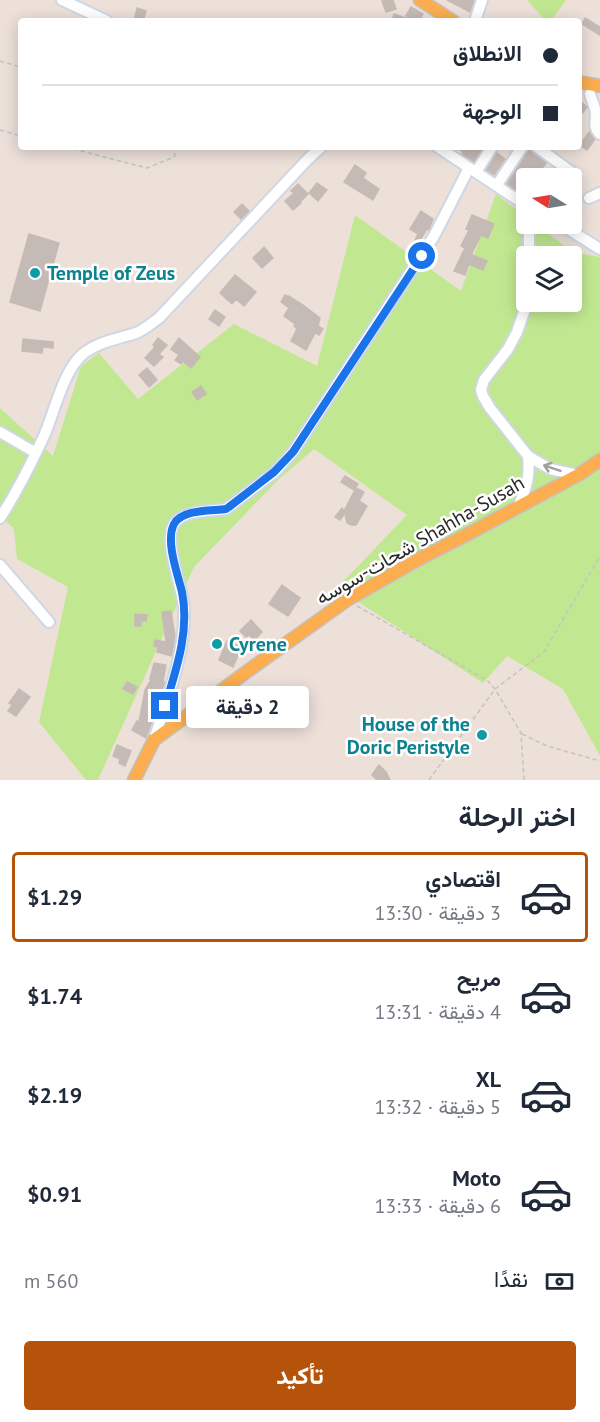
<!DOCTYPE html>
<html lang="ar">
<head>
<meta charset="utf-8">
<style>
  body { margin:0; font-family:"PT Sans",Vazirmatn,sans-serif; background:#f6f6f7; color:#1f2937; direction:rtl; height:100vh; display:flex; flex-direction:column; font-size:22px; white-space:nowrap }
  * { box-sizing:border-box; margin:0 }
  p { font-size:20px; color:#747a83 }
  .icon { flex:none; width:33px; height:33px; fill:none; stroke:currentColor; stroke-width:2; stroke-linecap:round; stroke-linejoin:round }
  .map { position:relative; height:780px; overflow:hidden; direction:ltr }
  .sheet { display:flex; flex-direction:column; background:#fff; flex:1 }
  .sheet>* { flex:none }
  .hud { position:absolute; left:18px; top:18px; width:564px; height:132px; border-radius:6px; box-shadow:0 3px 15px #0003; direction:rtl; display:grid; align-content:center; height:132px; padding:0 24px; background:#fff }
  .needle { width:39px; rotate:281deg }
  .controls { position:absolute; left:516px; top:168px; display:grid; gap:12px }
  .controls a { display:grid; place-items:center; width:66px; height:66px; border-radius:6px; background:#fff; box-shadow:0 3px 15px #0003; font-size:30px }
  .end { position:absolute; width:27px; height:27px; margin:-14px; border:8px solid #1a73e8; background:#fff; box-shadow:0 0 0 3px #fff }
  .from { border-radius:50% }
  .bubble { position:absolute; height:42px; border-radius:6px; background:#fff; box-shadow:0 3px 15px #0003; font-size:20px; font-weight:700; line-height:42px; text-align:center; direction:rtl }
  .hud b { display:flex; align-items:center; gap:21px; height:57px; font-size:22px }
  .hud b+b { border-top:2px solid #e0e1e3 }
  .hud i { width:15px; height:15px; background:#1f2937 }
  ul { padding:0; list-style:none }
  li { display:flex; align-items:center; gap:18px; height:90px; margin:0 12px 9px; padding:0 12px; border:3px solid transparent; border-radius:6px }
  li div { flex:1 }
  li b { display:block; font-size:22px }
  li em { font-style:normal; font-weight:700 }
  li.active { border-color:#b45309 }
  li>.icon { width:54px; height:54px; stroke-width:1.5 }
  h2 { padding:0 24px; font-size:27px; line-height:72px }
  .pay { display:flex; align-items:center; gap:15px; height:66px; padding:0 24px; font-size:22px }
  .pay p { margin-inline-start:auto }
  .primary-button { display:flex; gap:12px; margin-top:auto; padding:12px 24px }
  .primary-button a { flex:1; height:69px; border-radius:6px; background:#b45309; color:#fff; font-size:24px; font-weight:700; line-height:69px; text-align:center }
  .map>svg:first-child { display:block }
  .green { fill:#c1e891; fill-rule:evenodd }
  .building { fill:#c4bab6; stroke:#c7bbb3; stroke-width:1.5 }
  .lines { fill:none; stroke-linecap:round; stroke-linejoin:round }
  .minor-casing { stroke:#ced7e3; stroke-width:14 }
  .major-casing { stroke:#c3c3c3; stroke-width:15 }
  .path { stroke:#c3c3c3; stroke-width:1.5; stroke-dasharray:4.5 3; stroke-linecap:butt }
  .minor { stroke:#fff; stroke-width:10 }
  .major { stroke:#fbad4f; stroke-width:12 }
  .oneway { stroke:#9f9f9f }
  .route { stroke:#1a73e8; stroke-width:8 }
  .culture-dot { fill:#0f9aa8; stroke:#fff; stroke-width:2 }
  .labels { text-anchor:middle; stroke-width:5; stroke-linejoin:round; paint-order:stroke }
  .culture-label { font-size:20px; font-weight:bold; fill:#0d838f; stroke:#fff; text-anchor:start }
  .street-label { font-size:20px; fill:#292929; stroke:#fff }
</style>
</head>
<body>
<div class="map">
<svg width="600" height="780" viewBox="0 0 600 780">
  <rect width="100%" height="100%" fill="#ece0d9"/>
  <path class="green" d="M 527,0 L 566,0 L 551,21 L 546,21 Z
    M 496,194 L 526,217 L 526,224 L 535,224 L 573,252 L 600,257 L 600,756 L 563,689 L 507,656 L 483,683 L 337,588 L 407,515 L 314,449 L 278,480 L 194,567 L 98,780 L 86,780 L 39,722 L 68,587 L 17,559 L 14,529 L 0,515 L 0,408 L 53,456 L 81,366 L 99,353 L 138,399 L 234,324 L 317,366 L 355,215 L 461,291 ZM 526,256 L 572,256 L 572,302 L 526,302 Z"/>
  <path class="building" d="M 386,0 L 393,0 L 396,9 L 386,12 L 382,1 Z
    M 447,0 L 474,0 L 470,12 Z
    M 411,7 L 423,14 L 419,21 L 415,21 L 406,16 Z
    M 137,8 L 146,11 L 143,21 L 134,21 Z
    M 394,14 L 411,20 L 411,21 L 392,21 Z
    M 585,18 L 600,27 L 600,35 L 582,24 Z
    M 579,100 L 587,107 L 579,117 Z
    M 589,132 L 595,139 L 587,150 L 580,145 Z
    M 456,147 L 478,147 L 481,150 L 474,162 L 462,154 L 463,152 Z
    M 529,150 L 546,163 L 536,178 L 526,178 L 526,193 L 525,196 L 507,184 Z
    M 497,153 L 505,159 L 494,175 L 486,170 Z
    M 355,165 L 366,173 L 363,178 L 379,189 L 373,200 L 344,182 Z
    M 317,183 L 327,190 L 318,201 L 309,193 Z
    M 298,184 L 308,194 L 300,202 L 301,203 L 293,210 L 285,201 L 294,193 L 291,191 Z
    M 572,203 L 581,209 L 572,223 Z
    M 242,204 L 249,211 L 241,219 L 234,212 Z
    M 421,211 L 433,219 L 429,230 L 427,229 L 420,240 L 422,241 L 415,252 L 410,250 L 418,234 L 410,229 Z
    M 472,215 L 494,224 L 488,238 L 481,235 L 472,253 L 472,255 L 487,261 L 483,270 L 469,264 L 465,275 L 454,271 L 465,248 L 461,246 L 469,230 L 466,229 Z
    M 29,234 L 59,243 L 40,311 L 10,302 Z
    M 264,247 L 273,258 L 262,268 L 253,258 Z
    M 235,275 L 256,292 L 244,306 L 236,299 L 232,304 L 220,293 Z
    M 285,295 L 289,297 L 289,296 L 303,305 L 320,318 L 318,326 L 323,329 L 319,335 L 315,333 L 306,350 L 291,341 L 297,329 L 294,326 L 295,324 L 284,316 L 289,308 L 281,302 Z
    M 215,310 L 225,317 L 219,326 L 209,319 Z
    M 158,338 L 167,345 L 159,354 L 163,357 L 154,366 L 145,358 L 155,347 L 153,345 Z
    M 179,338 L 200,357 L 191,368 L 183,361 L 181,364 L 175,360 L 179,355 L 171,349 Z
    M 23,339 L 53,342 L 53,348 L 43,347 L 42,353 L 22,351 Z
    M 147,368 L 157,380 L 149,387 L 139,375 Z
    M 201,386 L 206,394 L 197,400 L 192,392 Z
    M 345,476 L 358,484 L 354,490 L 341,482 Z
    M 356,488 L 364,492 L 359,501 L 367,506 L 356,525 L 351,525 L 347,523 L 345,513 L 340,520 L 335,517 L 342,508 L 344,511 Z
    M 282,585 L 300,598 L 288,616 L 269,604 Z
    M 171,611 L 175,636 L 172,656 L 157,652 L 158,647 L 154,646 L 155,640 L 166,642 L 162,612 Z
    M 135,614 L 147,615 L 146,621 L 141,621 L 141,626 L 135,626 Z
    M 251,620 L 262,632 L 254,640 L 249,635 L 246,637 L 240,631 Z
    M 227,641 L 242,647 L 233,667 L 219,660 Z
    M 154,663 L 166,665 L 163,681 L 165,682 L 162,691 L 155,689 L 149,699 L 159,701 L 146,738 L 132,730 L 137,721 L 139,722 L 145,690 L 151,680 L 150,679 Z
    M 127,682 L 137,687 L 133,694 L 123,689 Z
    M 19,689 L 30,697 L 16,716 L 8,711 L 12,705 L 9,703 Z
    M 117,745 L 131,751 L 125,766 L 119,763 L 120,759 L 113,756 Z
    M 379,765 L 386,772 L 390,780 L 377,780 L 372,775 Z"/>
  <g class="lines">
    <g class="minor-casing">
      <path id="minor" d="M 62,0 L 107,21
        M 475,21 L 482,0
        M 590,94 C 591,99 594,104 595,109 C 598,120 591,125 600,134
        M 438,147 L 521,202 L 526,209
        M 537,147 L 574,174
        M 476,172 L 492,147
        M 497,185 L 522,147
        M 589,198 L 600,193
        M 529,224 L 529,256
        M 560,224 L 600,249
        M 526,294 L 525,309 L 517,332 L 508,349 L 484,380 L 481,390 L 483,396 L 490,408 L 528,456 L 550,469 L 578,475
        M 0,432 L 36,453
        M 518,506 C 527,489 530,475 528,456
        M 0,518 C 17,492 31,464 44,436 C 55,411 63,370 84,353 C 100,341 118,339 136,333 C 144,330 152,323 159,318 L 307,160 L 321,147
        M 0,565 L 49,622
        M 154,740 C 167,699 186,651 184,609 C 183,587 163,543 174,524 C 183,510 211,511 226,509 L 229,507 L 275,472 L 293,452 L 434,236 L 469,168"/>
    </g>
    <g class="major-casing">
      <path id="major" d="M 420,0 L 453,21
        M 579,82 L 600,86
        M 134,780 L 154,740 L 249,670 L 347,600 L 419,559 L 468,534 L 578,475 L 600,460"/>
    </g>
    <path class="path" d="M 0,61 L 21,67
      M 0,130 L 21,136
      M 66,147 L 147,168 L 174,157 L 177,147
      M 357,606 L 488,681 L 495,689 L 521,733 L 524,780
      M 522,734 L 547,746 L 600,761
      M 429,780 L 495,689 L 544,652 L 600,556"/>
    <use href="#minor" class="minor"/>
    <use href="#major" class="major"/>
  </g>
  <defs><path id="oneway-shaft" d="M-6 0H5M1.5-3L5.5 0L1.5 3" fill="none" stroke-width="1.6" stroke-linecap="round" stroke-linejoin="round" transform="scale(1.5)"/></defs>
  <use class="oneway" href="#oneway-shaft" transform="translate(552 468) rotate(-161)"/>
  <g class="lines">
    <path class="route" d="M 165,706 C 176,670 190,631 182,592 C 178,575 165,541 174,524 C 182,509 211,511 226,509 L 229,507 L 274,472 L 293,452 L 422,256"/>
  </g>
  <g class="culture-dot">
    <circle cx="35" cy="273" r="6"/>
    <circle cx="217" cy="644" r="6"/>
    <circle cx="482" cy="735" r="6"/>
  </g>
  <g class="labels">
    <g class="culture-label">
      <text x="47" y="280">Temple of Zeus</text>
      <text x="229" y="651">Cyrene</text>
      <text x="470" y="731" text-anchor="end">House of the<tspan x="470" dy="23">Doric Peristyle</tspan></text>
    </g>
    <g class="street-label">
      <text transform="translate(420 540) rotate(-30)" y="7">شحات-سوسه Shahha-Susah</text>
    </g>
  </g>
</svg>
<div class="controls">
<a><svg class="needle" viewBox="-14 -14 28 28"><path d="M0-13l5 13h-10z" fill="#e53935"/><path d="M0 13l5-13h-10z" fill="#747a83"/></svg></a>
<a><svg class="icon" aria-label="layers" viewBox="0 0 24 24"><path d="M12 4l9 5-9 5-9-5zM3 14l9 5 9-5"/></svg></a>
</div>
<i class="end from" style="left:422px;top:256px"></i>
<i class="end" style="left:165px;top:706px"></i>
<div class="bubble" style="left:186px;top:686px;width:123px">2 دقيقة</div>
<div class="hud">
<b><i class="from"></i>الانطلاق</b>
<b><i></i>الوجهة</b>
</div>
</div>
<section class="sheet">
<h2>اختر الرحلة</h2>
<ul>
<li class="active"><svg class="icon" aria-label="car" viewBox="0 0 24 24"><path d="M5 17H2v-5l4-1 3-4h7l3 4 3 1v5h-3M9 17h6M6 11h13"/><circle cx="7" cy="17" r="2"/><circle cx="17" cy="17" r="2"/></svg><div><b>اقتصادي</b><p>3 دقيقة · 13:30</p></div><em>$1.29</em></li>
<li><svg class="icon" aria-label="car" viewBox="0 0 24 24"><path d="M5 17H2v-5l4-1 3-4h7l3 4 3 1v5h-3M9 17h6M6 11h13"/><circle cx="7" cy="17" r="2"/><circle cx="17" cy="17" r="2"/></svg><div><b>مريح</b><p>4 دقيقة · 13:31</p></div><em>$1.74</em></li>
<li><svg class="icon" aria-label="car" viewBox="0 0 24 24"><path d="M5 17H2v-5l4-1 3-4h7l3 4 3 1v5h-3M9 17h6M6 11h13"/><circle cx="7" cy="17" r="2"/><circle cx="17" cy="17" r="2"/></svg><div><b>XL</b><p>5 دقيقة · 13:32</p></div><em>$2.19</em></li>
<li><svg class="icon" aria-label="car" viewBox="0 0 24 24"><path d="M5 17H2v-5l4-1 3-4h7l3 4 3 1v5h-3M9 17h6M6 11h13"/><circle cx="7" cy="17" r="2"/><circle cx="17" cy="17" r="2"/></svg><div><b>Moto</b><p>6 دقيقة · 13:33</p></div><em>$0.91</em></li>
</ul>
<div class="pay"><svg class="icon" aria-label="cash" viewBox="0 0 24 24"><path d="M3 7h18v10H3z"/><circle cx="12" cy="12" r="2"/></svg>نقدًا<p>560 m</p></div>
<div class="primary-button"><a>تأكيد</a></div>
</section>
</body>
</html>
